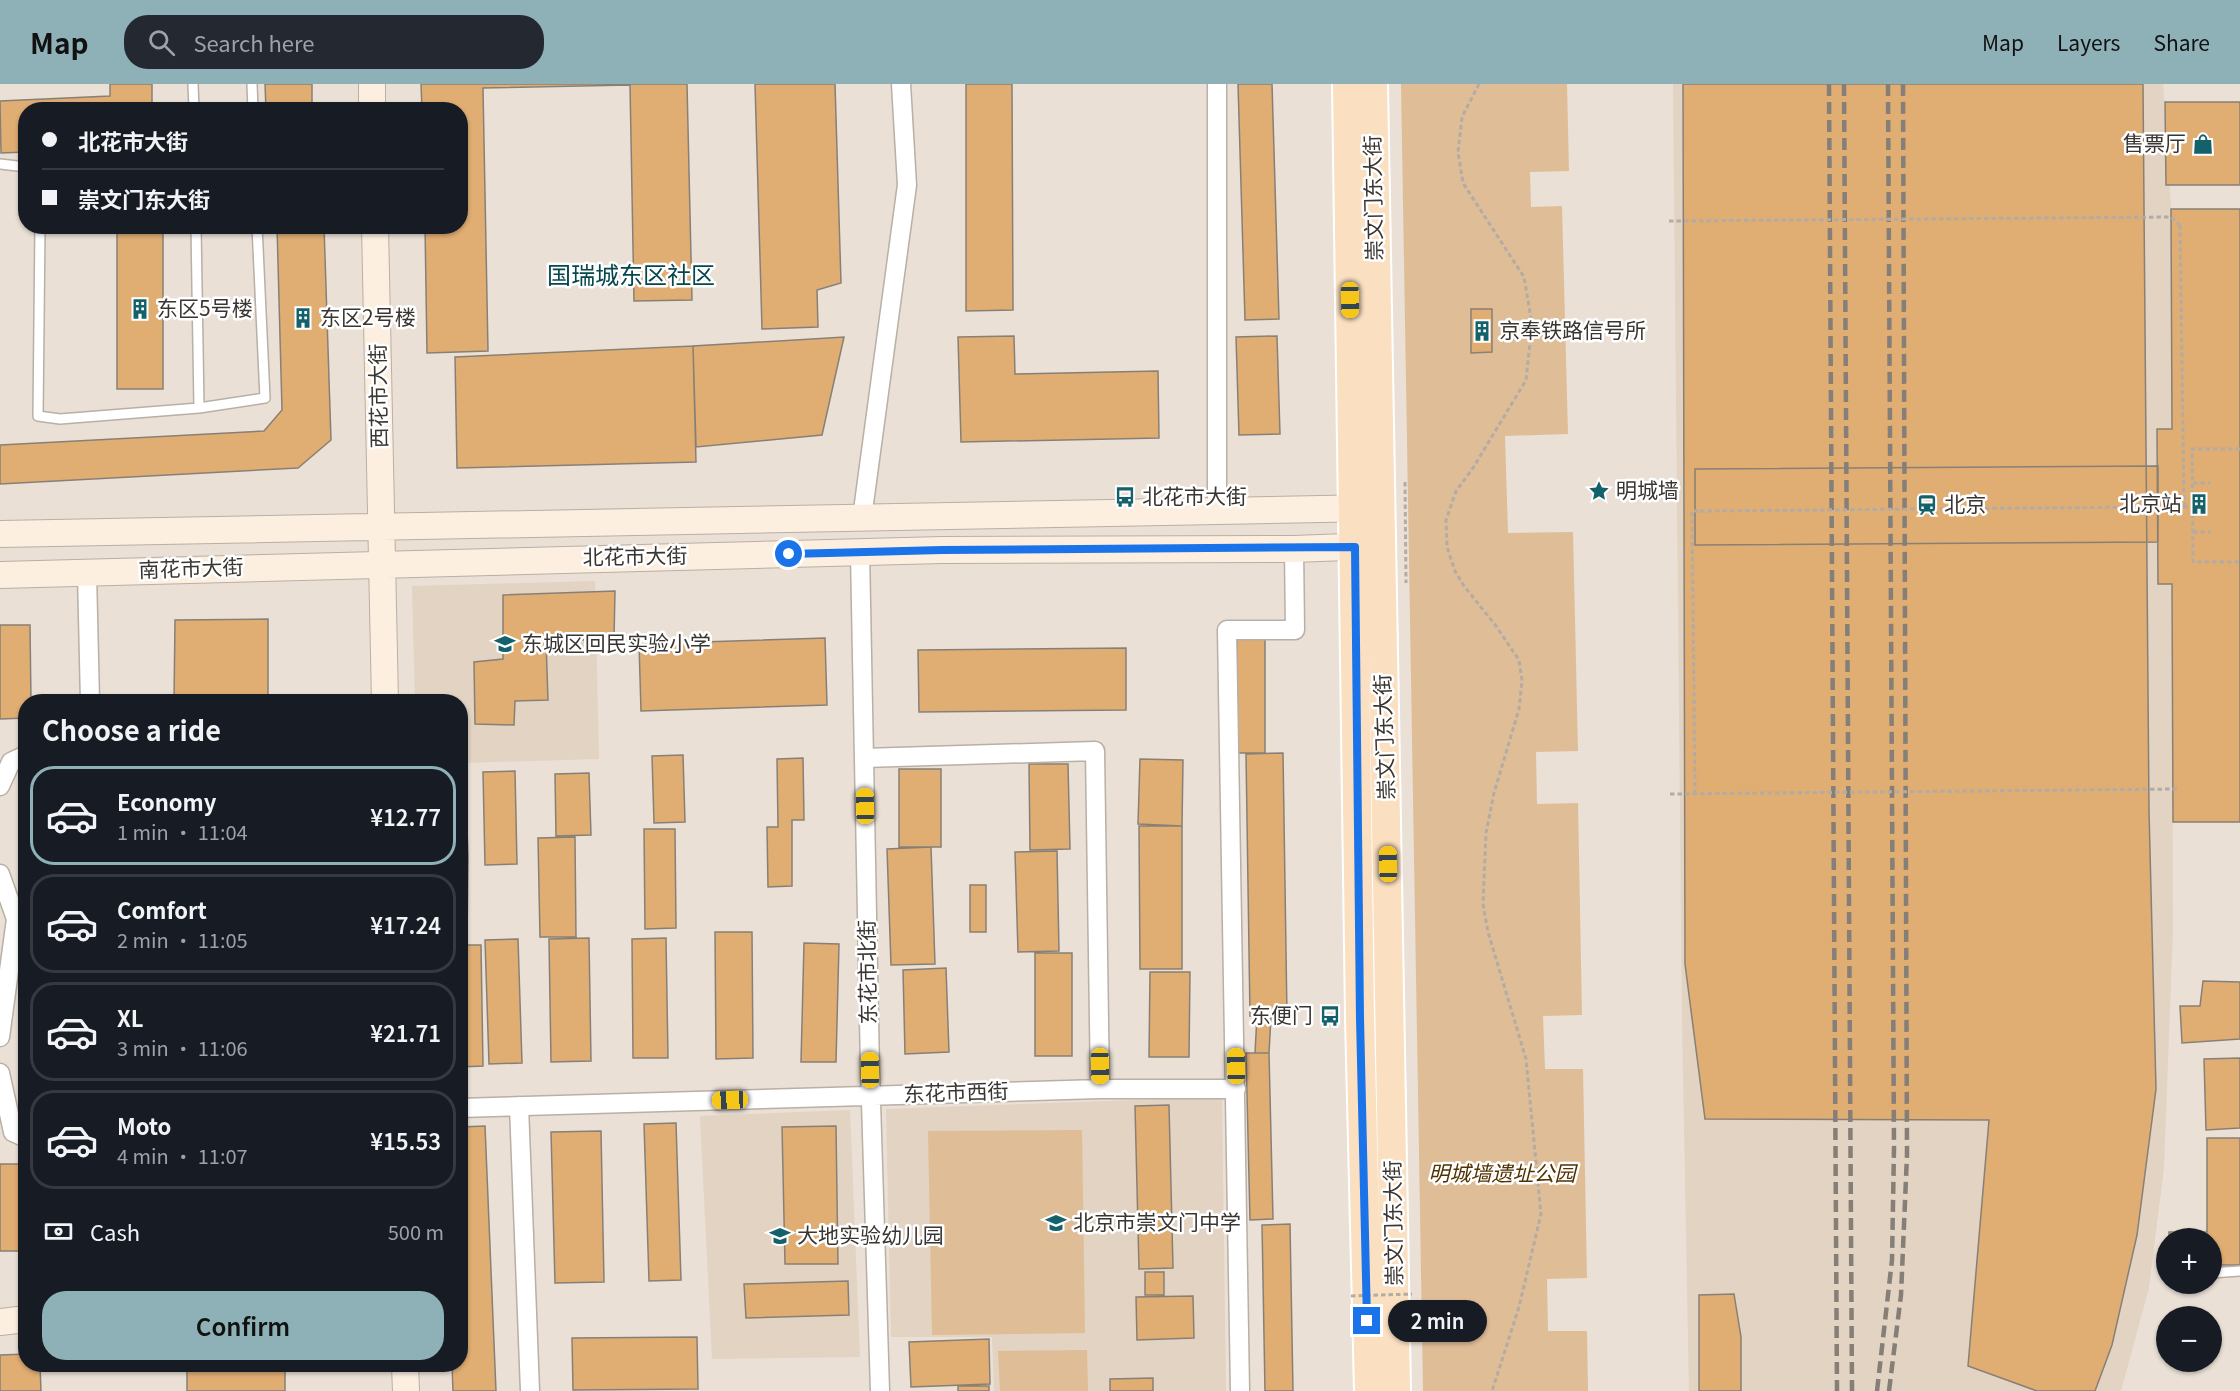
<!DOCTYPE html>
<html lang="en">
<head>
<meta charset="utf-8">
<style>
  body { margin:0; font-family:Georgia,"Noto Sans SC",serif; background:#242831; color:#f1f3f6; height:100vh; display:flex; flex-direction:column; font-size:22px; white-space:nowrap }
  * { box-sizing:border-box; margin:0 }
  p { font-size:20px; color:#9ea1a6 }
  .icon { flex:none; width:33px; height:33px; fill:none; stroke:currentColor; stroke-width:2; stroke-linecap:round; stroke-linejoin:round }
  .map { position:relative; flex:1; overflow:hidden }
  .panel { position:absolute; left:18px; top:610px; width:450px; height:678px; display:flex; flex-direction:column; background:#171b24; border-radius:24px; box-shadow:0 2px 4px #0004 }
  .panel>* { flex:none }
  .banner { position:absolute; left:18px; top:18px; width:450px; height:132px; border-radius:24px; box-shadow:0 2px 4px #0004; display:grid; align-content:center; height:132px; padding:0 24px; background:#171b24 }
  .fabs { position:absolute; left:2156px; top:1144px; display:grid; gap:12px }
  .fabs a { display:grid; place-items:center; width:66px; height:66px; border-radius:50%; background:#171b24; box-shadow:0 2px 4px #0004; font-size:30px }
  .end { position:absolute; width:27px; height:27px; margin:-14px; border:8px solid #1a73e8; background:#fff; box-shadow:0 0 0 3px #fff }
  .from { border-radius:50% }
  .bubble { position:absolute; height:42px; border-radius:21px; background:#171b24; box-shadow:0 2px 4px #0004; font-size:20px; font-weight:600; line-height:42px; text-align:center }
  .car { position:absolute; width:18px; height:36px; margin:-18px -9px; border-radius:8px; box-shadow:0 0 4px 2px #0007; background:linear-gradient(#f5c518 24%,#345 0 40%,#f5c518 0 76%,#345 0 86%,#f5c518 0) }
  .banner b { display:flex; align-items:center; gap:21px; height:57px; font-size:22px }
  .banner b+b { border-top:2px solid #363941 }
  .banner i { width:15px; height:15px; background:#f1f3f6 }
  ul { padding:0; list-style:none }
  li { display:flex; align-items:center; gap:18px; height:99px; margin:0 12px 9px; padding:0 12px; border:3px solid #363941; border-radius:24px }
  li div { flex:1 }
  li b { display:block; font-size:22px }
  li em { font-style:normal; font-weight:600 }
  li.current { border-color:#8db1b7 }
  li>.icon { width:54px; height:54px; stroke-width:1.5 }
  h2 { padding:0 24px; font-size:27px; line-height:72px }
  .pay { display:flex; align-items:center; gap:15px; height:66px; padding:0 24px; font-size:22px }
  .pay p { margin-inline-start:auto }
  .button { display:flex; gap:12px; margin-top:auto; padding:12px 24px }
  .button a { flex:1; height:69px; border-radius:24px; background:#8db1b7; color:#111; font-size:24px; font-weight:600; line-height:69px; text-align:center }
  header { display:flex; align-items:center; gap:36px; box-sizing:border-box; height:84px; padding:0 30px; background:#8db1b7; color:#111 }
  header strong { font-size:28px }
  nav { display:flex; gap:33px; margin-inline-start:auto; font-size:21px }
  .search { width:420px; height:54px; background:#242831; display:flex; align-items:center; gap:15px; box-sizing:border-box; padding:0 21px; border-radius:24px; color:#9ea1a6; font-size:22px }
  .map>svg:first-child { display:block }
  .built { fill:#e2d3c3 }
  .green { fill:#dfbd97 }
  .building { fill:#e0ad73; stroke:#888076; stroke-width:1.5 }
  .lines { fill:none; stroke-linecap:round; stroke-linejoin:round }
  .lane-casing { stroke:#b8afa5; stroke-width:12 }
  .street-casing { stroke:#b8afa5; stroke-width:21 }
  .secondary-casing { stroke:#b8afa5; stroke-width:28 }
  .primary-casing { stroke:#fff; stroke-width:32 }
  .path { stroke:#b4aca4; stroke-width:3; stroke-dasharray:4.5 3; stroke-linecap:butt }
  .lane { stroke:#fff; stroke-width:9 }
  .street { stroke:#fff; stroke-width:18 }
  .secondary { stroke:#fdefe0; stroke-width:26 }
  .primary { stroke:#fadfc1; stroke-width:28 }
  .rail { stroke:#857f78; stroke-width:4.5; stroke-dasharray:12 6; stroke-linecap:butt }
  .path-bridge { stroke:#b4aca4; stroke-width:3; stroke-dasharray:4.5 3; stroke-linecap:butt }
  .route { stroke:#1a73e8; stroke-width:8 }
  .labels { text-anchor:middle; stroke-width:5; stroke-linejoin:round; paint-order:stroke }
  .poi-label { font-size:21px; fill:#393531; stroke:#fff; text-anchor:start }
  .street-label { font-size:21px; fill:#393531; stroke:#fff }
  .park-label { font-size:21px; font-style:italic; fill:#523100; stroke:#fff }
  .quarter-label { font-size:24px; fill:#06474e; stroke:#fff }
</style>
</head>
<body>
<header>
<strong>Map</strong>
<div class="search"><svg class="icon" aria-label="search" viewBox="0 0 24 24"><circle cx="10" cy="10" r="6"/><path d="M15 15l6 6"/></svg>Search here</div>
<nav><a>Map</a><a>Layers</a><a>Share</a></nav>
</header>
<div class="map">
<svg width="2240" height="1307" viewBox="0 0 2240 1307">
  <rect width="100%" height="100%" fill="#eae0d6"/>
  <path class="built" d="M 1673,0 L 2163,0 L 2171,125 L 2173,847 L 2164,1084 L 2149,1204 L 2121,1307 L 1689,1307 L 1682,939 Z
    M 595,497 L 599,675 L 461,679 L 460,618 L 415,618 L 412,502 Z
    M 1222,1013 L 1226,1307 L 994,1307 L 992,1253 L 891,1253 L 886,1025 Z
    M 850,1026 L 860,1273 L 712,1275 L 700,1032 Z"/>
  <path class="green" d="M 1401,0 L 1567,0 L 1569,87 L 1530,88 L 1531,123 L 1562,122 L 1568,350 L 1505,352 L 1508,449 L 1573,448 L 1578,667 L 1536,668 L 1537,720 L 1578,719 L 1582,931 L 1543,932 L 1545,985 L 1583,985 L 1587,1194 L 1547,1195 L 1548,1247 L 1587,1247 L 1588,1307 L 1423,1307 Z
    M 1082,1046 L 1085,1249 L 932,1251 L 928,1047 Z
    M 1087,1266 L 1088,1307 L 1000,1307 L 998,1267 Z"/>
  <path class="building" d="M 110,0 L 152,0 L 152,26 L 26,26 L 26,68 L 1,69 L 0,17 L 110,12 Z
    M 265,0 L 312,0 L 312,26 L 266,26 Z
    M 421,0 L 687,0 L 692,216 L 634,217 L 630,1 L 483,4 L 488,267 L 427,269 L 425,142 L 460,142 L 460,26 L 422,26 Z
    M 755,0 L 835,0 L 841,199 L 817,206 L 818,243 L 762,245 Z
    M 966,0 L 1012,0 L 1013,226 L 966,227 Z
    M 1238,0 L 1272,0 L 1279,235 L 1245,236 Z
    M 1683,0 L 2143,0 L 2149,727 L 2156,1005 L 2137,1151 L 2112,1261 L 2095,1307 L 2037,1307 L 1968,1282 L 1989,1036 L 1705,1035 L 1685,880 Z
    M 2165,18 L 2240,18 L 2240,101 L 2166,101 Z
    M 2171,125 L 2240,125 L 2240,738 L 2173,738 L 2172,500 L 2158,500 L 2157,345 L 2172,345 Z
    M 277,142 L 324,142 L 331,356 L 298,384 L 0,400 L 0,361 L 264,347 L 282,326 Z
    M 117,146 L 163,146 L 163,305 L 117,305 Z
    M 1471,225 L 1492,225 L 1492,268 L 1471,269 Z
    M 1014,252 L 1015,290 L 1158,287 L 1159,354 L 961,358 L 958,253 Z
    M 1277,252 L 1280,350 L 1239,351 L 1236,253 Z
    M 844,253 L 822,351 L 696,363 L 693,262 Z
    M 693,262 L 696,378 L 457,384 L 455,273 Z
    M 2158,382 L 2158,458 L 1695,461 L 1695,385 Z
    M 615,507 L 614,555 L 546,557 L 548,616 L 515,617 L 514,641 L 475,640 L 474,578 L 503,575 L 503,511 Z
    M 268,535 L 268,618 L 174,618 L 175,536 Z
    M 0,541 L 30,541 L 31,618 L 26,618 L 26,634 L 0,635 Z
    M 1237,550 L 1265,550 L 1265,669 L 1237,669 Z
    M 825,554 L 827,621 L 641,627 L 639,560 Z
    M 1126,564 L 1126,626 L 919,628 L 918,566 Z
    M 1283,669 L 1287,932 L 1250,932 L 1246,670 Z
    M 683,671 L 685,738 L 654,739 L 652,672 Z
    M 803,674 L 804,736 L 792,736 L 792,802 L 768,803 L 767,743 L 778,743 L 777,675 Z
    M 1140,675 L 1183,676 L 1182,742 L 1138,740 Z
    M 1029,680 L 1068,680 L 1070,765 L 1030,766 Z
    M 899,685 L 941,685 L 941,763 L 899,763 Z
    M 515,687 L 517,780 L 485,781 L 483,688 Z
    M 460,689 L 465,689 L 468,772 L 460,772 Z
    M 589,689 L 591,751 L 556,752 L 555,690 Z
    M 1139,742 L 1182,742 L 1182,885 L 1140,885 Z
    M 644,745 L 675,745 L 676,844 L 645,845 Z
    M 575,753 L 576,853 L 540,853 L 538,754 Z
    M 931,763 L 935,880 L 891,881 L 887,765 Z
    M 1057,767 L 1059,867 L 1018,868 L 1015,768 Z
    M 460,772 L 468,772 L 467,858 L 460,858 Z
    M 970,801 L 986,801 L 986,848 L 970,848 Z
    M 715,848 L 752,848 L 753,974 L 716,975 Z
    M 589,854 L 591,977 L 551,978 L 549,855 Z
    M 666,854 L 668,974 L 633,974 L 632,855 Z
    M 518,855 L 522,979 L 489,980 L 485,856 Z
    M 804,859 L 839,860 L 836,978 L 801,978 Z
    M 460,861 L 481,861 L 483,982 L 460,983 Z
    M 1035,869 L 1072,869 L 1072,972 L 1035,972 Z
    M 946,884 L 949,968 L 905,970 L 903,886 Z
    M 1150,888 L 1190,888 L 1189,973 L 1149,973 Z
    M 2203,897 L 2240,898 L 2240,955 L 2182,959 L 2180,922 L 2200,922 Z
    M 1257,932 L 1271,932 L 1269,969 L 1255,969 Z
    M 1246,969 L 1269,969 L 1273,1135 L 1250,1136 Z
    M 2240,974 L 2240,1044 L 2206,1046 L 2204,975 Z
    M 1169,1021 L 1173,1184 L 1139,1185 L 1135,1022 Z
    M 676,1039 L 681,1196 L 649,1197 L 644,1040 Z
    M 485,1042 L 496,1307 L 453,1307 L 452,1281 L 460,1281 L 460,1043 Z
    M 836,1042 L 838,1180 L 785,1180 L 782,1043 Z
    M 601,1047 L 604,1198 L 555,1199 L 551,1048 Z
    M 2207,1054 L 2240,1054 L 2240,1181 L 2211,1181 L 2211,1155 L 2169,1155 L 2169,1148 L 2207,1148 Z
    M 0,1080 L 26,1080 L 26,1167 L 0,1167 Z
    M 1290,1140 L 1293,1307 L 1265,1307 L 1262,1141 Z
    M 1145,1188 L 1164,1188 L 1164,1211 L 1145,1211 Z
    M 848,1197 L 849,1231 L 746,1234 L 744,1200 Z
    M 1734,1210 L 1741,1253 L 1741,1307 L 1699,1307 L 1699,1211 Z
    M 1193,1212 L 1194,1254 L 1137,1256 L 1136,1213 Z
    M 697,1253 L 698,1305 L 573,1306 L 572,1254 Z
    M 989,1255 L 990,1300 L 911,1303 L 909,1258 Z
    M 26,1270 L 26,1281 L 40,1281 L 41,1307 L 0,1307 L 0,1271 Z
    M 187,1281 L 285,1281 L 285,1307 L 187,1307 Z
    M 1153,1294 L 1153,1307 L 1110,1307 L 1110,1295 Z
    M 958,1302 L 989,1302 L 989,1307 L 958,1307 Z"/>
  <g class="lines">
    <g class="lane-casing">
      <path id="lane" d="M 193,0 L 194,26
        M 252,0 L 253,26
        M 0,80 L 26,83
        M 40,142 L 38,332 L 60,335 L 199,324 L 265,314 L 257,142
        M 196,142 L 199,324
        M 2211,1189 L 2240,1187"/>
    </g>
    <g class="street-casing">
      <path id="street" d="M 1217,428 L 1217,0
        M 862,434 L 907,101 L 901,0
        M 860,468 L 870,986 L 880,1307
        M 87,489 L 90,618
        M 864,674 L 1095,667 L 1100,1005
        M 0,702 L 11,678 L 26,671
        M 0,790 L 16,835 L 0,953
        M 0,989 L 13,1048 L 26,1054
        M 519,1022 L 530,1307
        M 460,1024 L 1100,1005 L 1236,1005
        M 1240,1307 L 1227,546 L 1295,546 L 1294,465"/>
    </g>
    <g class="secondary-casing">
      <path id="secondary" d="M 372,0 L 372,26
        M 375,142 L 385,618
        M 0,450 L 1373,424
        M 0,491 L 942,466 L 1294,465 L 1372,462
        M 0,1238 L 26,1235
        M 405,1281 L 406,1307"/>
    </g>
    <g class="primary-casing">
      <path id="primary" d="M 1347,0 L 1360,934 L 1369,1307
        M 1373,0 C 1379,436 1390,871 1396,1307"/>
    </g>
    <path class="path" d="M 1479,0 L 1462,33 L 1458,68 L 1463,99 L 1524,193 L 1532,240 L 1526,296 L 1473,384 L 1456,407 L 1446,436 L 1447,463 L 1455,487 L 1464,502 L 1496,542 L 1519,576 L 1522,596 L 1519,625 L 1494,709 L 1486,749 L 1483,820 L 1488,848 L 1526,975 L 1541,1130 L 1519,1223 L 1492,1307
      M 2180,141 L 2184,423
      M 2240,365 L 2192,365 L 2193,478 L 2240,478
      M 1405,398 L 1406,499
      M 2193,399 L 2210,399
      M 2146,423 L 2193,423
      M 2193,448 L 2211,448
      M 1695,710 L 1692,427 L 1700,427"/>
    <use href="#lane" class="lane"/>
    <use href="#street" class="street"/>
    <use href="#secondary" class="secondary"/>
    <use href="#primary" class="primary"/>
    <path class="rail" d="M 1829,0 L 1837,1307
      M 1844,0 L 1852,1307
      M 1877,1307 L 1892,1176 L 1894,1064 L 1888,0
      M 1889,1307 L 1901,1211 L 1907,1071 L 1903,0"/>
    <path class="path-bridge" d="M 1669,137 L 2171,133 L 2180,141
      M 1700,427 L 2146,423
      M 1670,710 L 2177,705
      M 1351,1212 L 1412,1210"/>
  </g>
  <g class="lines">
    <path class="route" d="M 789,470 L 942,466 L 1355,463 L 1360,934 L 1367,1237"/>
  </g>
  <defs>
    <g id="shop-bare" transform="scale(1.62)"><path d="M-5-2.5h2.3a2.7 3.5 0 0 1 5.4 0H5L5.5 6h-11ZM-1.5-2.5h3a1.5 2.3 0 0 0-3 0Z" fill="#13616b" stroke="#fff" stroke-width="2.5" paint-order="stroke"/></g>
    <g id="building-bare" transform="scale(1.62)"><path d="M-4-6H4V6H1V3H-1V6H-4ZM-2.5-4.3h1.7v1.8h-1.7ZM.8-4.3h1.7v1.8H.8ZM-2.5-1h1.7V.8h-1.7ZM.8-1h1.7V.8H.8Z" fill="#13616b" stroke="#fff" stroke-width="2.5" paint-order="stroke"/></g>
    <g id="sight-bare" transform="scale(1.62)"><path d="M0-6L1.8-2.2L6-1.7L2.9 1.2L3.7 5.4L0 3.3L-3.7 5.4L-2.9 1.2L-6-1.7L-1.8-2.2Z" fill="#13616b" stroke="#fff" stroke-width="2.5" paint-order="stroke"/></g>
    <g id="bus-bare" transform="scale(1.62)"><path d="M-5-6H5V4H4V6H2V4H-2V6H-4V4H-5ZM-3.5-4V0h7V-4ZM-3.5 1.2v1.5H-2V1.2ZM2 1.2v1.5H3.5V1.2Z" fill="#13616b" stroke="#fff" stroke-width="2.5" paint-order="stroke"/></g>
    <g id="station-bare" transform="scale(1.62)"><path d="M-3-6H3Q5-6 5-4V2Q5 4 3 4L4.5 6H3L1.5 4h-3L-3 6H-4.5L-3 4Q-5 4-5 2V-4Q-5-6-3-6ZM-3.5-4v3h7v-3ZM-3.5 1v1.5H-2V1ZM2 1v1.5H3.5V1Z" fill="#13616b" stroke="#fff" stroke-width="2.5" paint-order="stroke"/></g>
    <g id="school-bare" transform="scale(1.62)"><path d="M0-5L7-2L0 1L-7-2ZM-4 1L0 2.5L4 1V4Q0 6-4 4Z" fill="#13616b" stroke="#fff" stroke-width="2.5" paint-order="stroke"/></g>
  </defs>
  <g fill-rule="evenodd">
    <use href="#shop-bare" x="2203" y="60"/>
    <use href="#building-bare" x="140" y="225"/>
    <use href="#building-bare" x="303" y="234"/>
    <use href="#building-bare" x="1482" y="247"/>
    <use href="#sight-bare" x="1599" y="407"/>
    <use href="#bus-bare" x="1125" y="413"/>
    <use href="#building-bare" x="2199" y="420"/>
    <use href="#station-bare" x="1927" y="421"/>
    <use href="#school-bare" x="505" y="560"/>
    <use href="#bus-bare" x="1330" y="932"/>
    <use href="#school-bare" x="1056" y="1139"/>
    <use href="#school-bare" x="780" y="1152"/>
  </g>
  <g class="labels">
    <g class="poi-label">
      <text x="2186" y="67" text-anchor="end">售票厅</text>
      <text x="157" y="232">东区5号楼</text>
      <text x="320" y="241">东区2号楼</text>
      <text x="1499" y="254">京奉铁路信号所</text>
      <text x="1616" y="414">明城墙</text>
      <text x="1142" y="420">北花市大街</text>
      <text x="2182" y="427" text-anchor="end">北京站</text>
      <text x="1944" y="428">北京</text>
      <text x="522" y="567">东城区回民实验小学</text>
      <text x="1313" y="939" text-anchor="end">东便门</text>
      <text x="1073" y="1146">北京市崇文门中学</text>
      <text x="797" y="1159">大地实验幼儿园</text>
    </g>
    <g class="street-label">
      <text transform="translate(1374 114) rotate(-91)" y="7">崇文门东大街</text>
      <text transform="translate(379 312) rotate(-91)" y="7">西花市大街</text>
      <text transform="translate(635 473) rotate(-1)" y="7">北花市大街</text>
      <text transform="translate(191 485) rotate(-2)" y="7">南花市大街</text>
      <text transform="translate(1385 653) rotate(-92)" y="7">崇文门东大街</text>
      <text transform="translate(868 888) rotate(-91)" y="7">东花市北街</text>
      <text transform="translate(956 1009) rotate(-2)" y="7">东花市西街</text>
      <text transform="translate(1394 1139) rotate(-91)" y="7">崇文门东大街</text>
    </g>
    <g class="park-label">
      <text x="1502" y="1097">明城墙遗址公园</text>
    </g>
    <g class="quarter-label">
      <text x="631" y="200">国瑞城东区社区</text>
    </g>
  </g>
</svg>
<div class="fabs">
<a>+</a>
<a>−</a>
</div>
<i class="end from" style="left:789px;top:470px"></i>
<i class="end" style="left:1367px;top:1237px"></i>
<div class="bubble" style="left:1388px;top:1216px;width:99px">2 min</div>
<i class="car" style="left:1350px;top:216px;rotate:179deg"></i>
<i class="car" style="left:865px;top:722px;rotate:359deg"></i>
<i class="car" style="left:1388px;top:780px;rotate:359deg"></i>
<i class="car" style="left:1100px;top:982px;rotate:179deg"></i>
<i class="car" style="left:1236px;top:982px;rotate:359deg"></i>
<i class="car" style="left:870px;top:986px;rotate:359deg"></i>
<i class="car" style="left:730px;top:1016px;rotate:268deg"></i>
<div class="banner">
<b><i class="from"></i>北花市大街</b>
<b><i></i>崇文门东大街</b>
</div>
<section class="panel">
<h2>Choose a ride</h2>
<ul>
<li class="current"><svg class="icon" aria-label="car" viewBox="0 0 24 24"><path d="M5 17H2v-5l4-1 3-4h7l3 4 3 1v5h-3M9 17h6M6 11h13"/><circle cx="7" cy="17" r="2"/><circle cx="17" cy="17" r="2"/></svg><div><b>Economy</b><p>1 min · 11:04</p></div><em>¥12.77</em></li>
<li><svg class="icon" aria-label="car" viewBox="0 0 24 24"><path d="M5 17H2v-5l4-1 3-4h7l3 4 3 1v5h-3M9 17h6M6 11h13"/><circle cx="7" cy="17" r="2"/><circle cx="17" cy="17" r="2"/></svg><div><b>Comfort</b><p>2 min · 11:05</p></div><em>¥17.24</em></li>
<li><svg class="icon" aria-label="car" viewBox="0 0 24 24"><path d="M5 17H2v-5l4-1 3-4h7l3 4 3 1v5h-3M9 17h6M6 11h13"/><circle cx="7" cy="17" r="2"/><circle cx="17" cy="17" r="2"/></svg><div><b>XL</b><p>3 min · 11:06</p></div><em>¥21.71</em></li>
<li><svg class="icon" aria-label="car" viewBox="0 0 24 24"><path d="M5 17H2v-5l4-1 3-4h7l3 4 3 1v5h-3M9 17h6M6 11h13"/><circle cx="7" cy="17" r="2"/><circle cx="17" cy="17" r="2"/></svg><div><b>Moto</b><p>4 min · 11:07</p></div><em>¥15.53</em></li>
</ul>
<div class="pay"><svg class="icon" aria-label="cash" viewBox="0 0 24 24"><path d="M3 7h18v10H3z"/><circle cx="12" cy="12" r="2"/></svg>Cash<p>500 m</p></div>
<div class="button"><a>Confirm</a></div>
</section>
</div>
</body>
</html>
